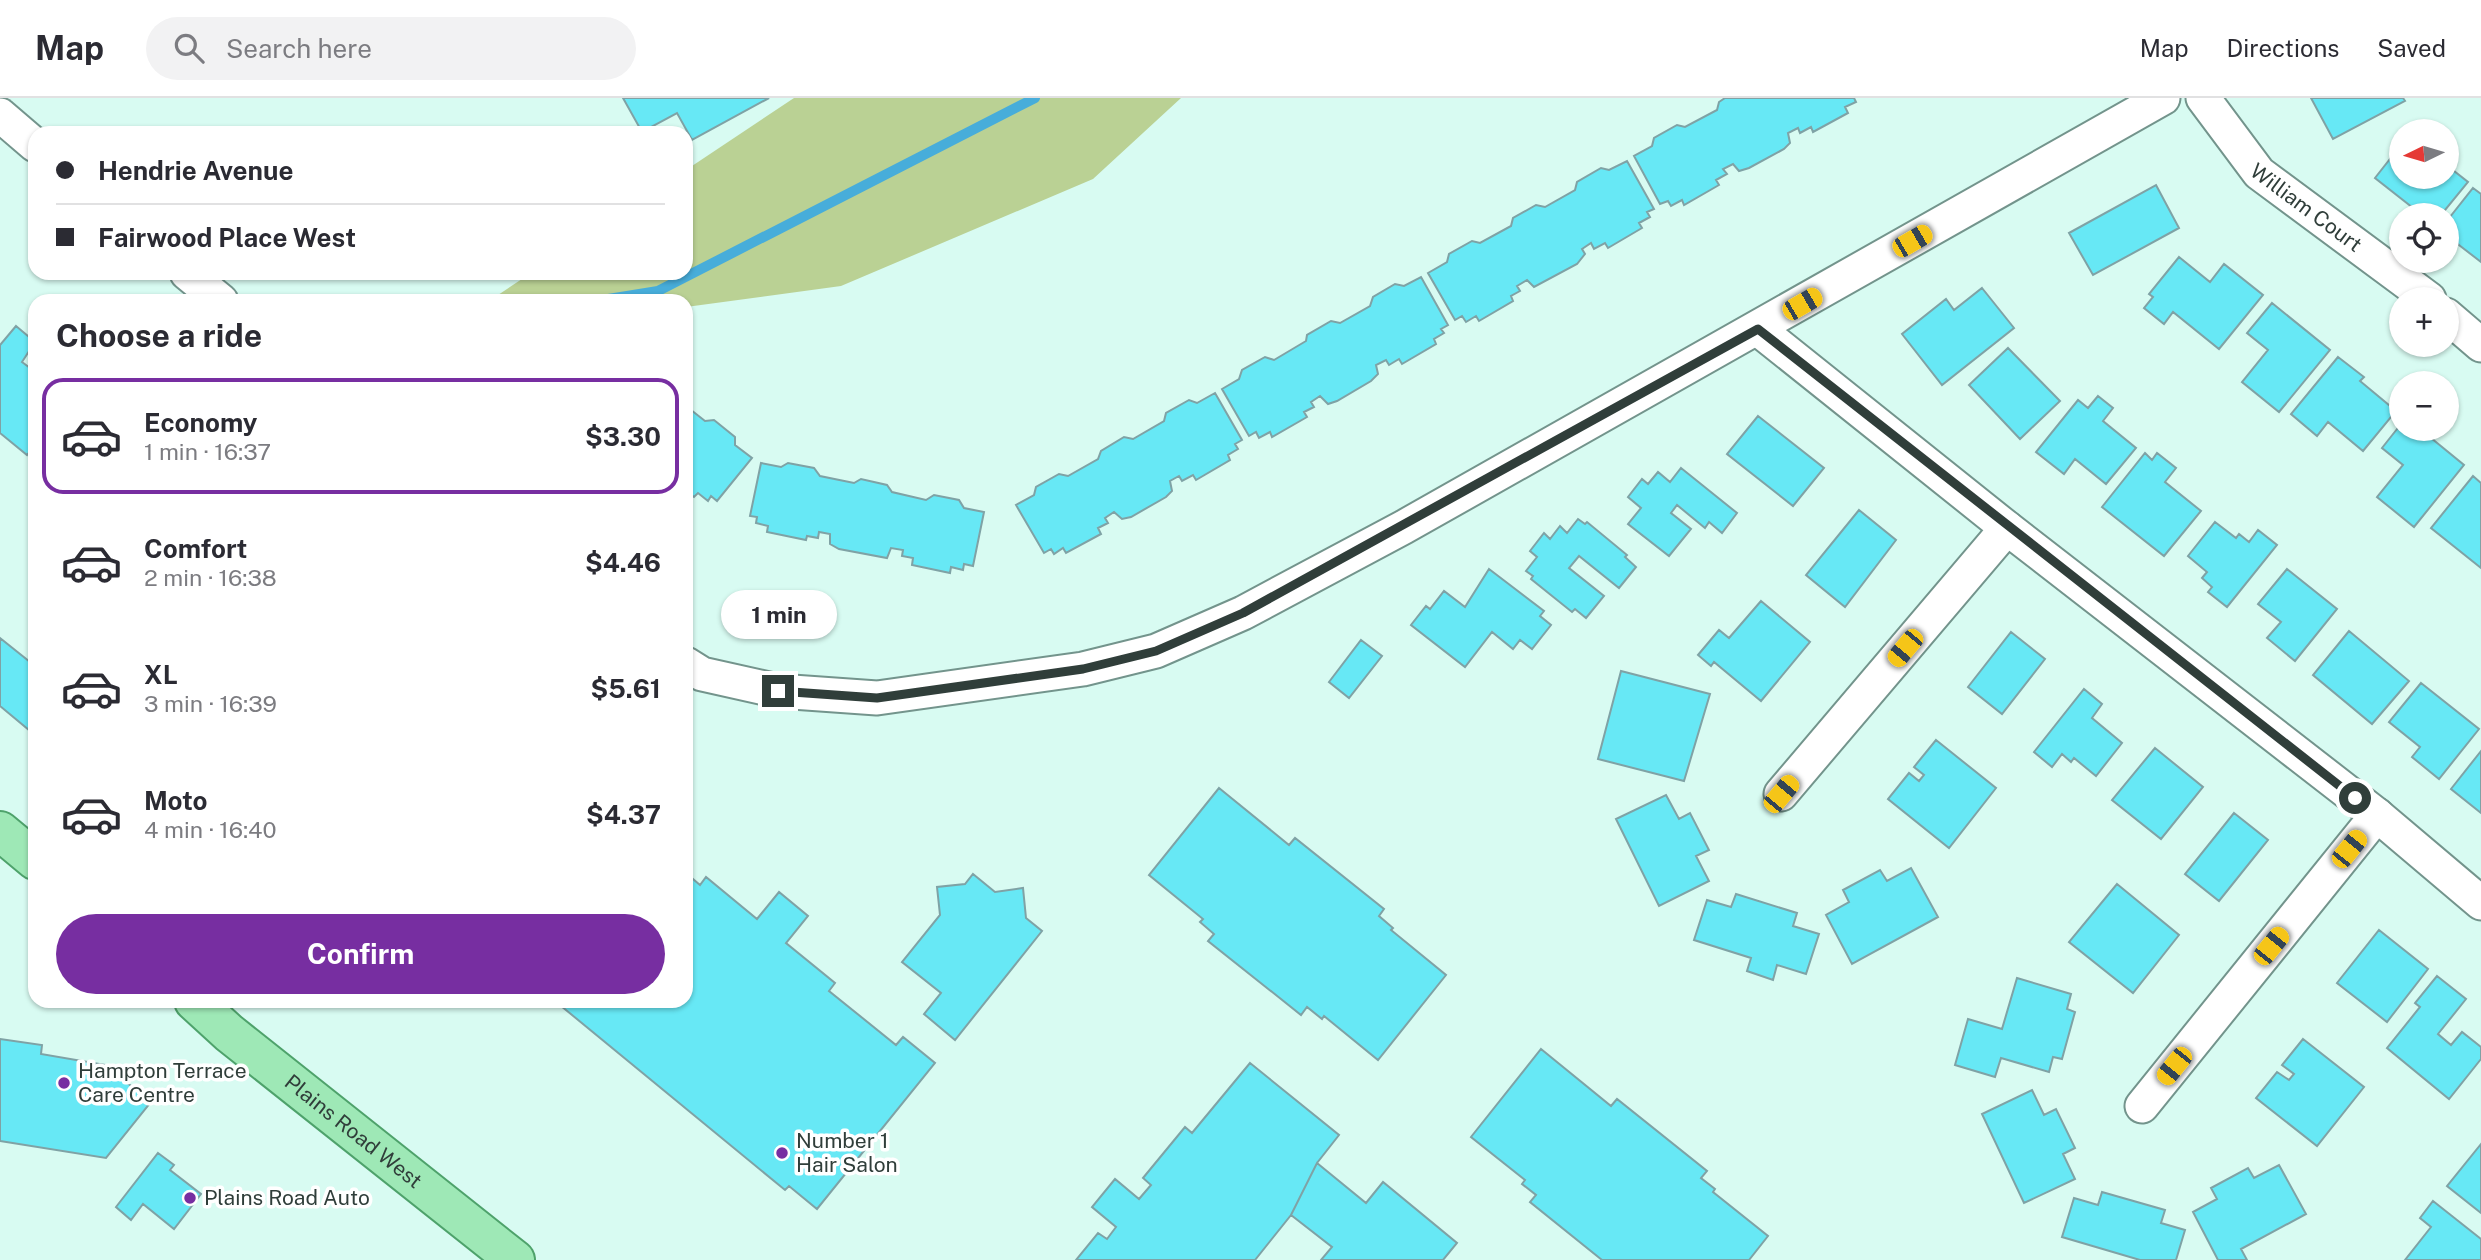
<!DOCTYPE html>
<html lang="en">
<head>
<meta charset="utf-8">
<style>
  body { margin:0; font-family:"Public Sans",sans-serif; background:#f2f2f3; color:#2b2b33; height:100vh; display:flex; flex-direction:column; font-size:26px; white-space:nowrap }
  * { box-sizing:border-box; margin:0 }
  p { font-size:23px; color:#7c7c81 }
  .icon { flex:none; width:38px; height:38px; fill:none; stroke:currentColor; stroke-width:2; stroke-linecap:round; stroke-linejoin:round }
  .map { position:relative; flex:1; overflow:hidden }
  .sheet { position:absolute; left:28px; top:196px; width:665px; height:714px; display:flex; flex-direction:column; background:#fff; border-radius:21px; box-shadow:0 2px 5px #0004 }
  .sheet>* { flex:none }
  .banner { position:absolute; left:28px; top:28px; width:665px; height:154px; border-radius:21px; box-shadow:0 2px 5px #0004; display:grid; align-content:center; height:154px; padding:0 28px; background:#fff }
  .needle { width:46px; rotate:265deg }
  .controls { position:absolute; left:2389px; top:21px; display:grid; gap:14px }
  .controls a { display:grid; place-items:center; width:70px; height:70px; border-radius:50%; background:#fff; box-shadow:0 2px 5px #0004; font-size:35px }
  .end { position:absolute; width:32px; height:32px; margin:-16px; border:9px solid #303e3a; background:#fff; box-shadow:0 0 0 4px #fff }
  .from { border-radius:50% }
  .bubble { position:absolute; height:49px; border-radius:24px; background:#fff; box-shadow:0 2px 5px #0004; font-size:23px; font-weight:700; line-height:49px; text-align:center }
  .car { position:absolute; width:21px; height:42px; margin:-21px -10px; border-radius:9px; box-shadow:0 0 5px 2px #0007; background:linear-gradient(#f5c518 24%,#345 0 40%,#f5c518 0 76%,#345 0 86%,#f5c518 0) }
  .banner b { display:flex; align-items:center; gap:24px; height:66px; font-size:26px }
  .banner b+b { border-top:2px solid #e1e1e2 }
  .banner i { width:18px; height:18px; background:#2b2b33 }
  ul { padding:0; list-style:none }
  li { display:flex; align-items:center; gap:21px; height:116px; margin:0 14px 10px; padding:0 14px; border:4px solid transparent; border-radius:21px }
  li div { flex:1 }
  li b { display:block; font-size:26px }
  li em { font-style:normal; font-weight:700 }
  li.selected { border-color:#772ea1 }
  li>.icon { width:63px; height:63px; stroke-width:1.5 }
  h2 { padding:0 28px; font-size:32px; line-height:84px }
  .cta { display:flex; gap:14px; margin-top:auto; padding:14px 28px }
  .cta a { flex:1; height:80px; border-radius:42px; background:#772ea1; color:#fff; font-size:28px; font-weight:700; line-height:80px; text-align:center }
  header { display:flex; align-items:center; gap:42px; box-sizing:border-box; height:98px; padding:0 35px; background:#fff; border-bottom:2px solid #e1e1e2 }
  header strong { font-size:33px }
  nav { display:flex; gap:38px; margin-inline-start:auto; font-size:24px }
  .search { width:490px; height:63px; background:#f2f2f3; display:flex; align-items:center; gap:18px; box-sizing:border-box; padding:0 24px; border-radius:38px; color:#7c7c81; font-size:26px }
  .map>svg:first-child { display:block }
  .green { fill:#bad194 }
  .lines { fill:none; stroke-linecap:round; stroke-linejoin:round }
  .stream { stroke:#47adda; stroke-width:10 }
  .building { fill:#67e8f5; stroke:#7fa2a5; stroke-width:2 }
  .minor-casing { stroke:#73948c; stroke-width:37 }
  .primary-casing { stroke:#4ea26b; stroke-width:42 }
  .minor { stroke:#fff; stroke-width:33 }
  .primary { stroke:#9ee8b6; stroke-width:38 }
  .route { stroke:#303e3a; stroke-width:9 }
  .poi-dot { fill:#772ea1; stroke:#fff; stroke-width:2.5 }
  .labels { text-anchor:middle; stroke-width:7; stroke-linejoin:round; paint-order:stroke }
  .street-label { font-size:21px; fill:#303e3a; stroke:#fff }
  .poi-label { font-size:21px; fill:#303e3a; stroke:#fff; text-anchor:start }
</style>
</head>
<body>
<header>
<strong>Map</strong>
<div class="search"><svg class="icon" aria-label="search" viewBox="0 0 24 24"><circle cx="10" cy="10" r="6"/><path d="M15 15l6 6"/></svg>Search here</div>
<nav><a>Map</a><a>Directions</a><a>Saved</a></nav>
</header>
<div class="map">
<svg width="2481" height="1162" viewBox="0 0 2481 1162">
  <rect width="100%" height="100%" fill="#d8fbf2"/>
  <path class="green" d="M 794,0 L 1181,0 L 1093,81 L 841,188 L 686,209 L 686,203 L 489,203 L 531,175 L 686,175 L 686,72 Z"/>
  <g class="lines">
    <path class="stream" d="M 596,203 L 658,193 L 1035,0"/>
  </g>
  <path class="building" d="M 623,0 L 769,0 L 692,42 L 677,15 L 642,34 Z
    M 1725,0 L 1854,0 L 1856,4 L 1845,9 L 1848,15 L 1813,34 L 1811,29 L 1800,35 L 1798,30 L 1788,35 L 1790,45 L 1784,51 L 1749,70 L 1739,73 L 1733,66 L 1723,71 L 1727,76 L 1716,82 L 1719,87 L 1684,107 L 1682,102 L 1671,108 L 1668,103 L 1660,106 L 1634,58 L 1652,48 L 1654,40 L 1677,27 L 1685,29 L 1717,12 L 1719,4 Z
    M 2311,0 L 2403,0 L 2405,3 L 2333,41 Z
    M 2401,47 L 2401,79 L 2446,79 L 2446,59 L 2452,64 L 2449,69 L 2468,84 L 2441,117 L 2422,117 L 2375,80 Z
    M 1627,63 L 1654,111 L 1647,114 L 1650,119 L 1639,125 L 1642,130 L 1608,150 L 1605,145 L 1594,151 L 1591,145 L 1582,151 L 1585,156 L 1577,166 L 1534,189 L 1527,182 L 1517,188 L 1520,193 L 1511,198 L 1513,203 L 1479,223 L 1476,218 L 1466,224 L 1462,218 L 1455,222 L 1428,175 L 1447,164 L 1449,156 L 1472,143 L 1480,145 L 1511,128 L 1513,120 L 1536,107 L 1545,109 L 1575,92 L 1577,84 L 1601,70 L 1609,72 Z
    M 2156,87 L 2179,130 L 2093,177 L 2069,135 Z
    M 2473,90 L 2481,96 L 2481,164 L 2446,137 L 2446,124 Z
    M 2179,159 L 2210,184 L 2224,166 L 2263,197 L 2219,251 L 2173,214 L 2164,226 L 2144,210 L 2153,199 L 2149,196 Z
    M 1421,179 L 1448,227 L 1441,231 L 1444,235 L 1434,241 L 1436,246 L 1402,266 L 1399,261 L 1389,267 L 1386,262 L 1376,267 L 1378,276 L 1371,283 L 1337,303 L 1328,306 L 1320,298 L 1311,304 L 1314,309 L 1304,314 L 1307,319 L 1272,339 L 1270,334 L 1259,340 L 1256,334 L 1249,338 L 1222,291 L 1239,281 L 1242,272 L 1265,259 L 1274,262 L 1306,243 L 1307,237 L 1331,223 L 1340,225 L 1370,208 L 1373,199 L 1395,186 L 1404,188 Z
    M 1982,190 L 2014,230 L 1942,287 L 1902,236 L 1946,201 L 1954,212 Z
    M 2272,205 L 2330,252 L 2279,314 L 2242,284 L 2268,252 L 2247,235 Z
    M 16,228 L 35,244 L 22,264 L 30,270 L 35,264 L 35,347 L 27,357 L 0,335 L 0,247 Z
    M 2008,250 L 2060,303 L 2020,341 L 1969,287 Z
    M 2338,259 L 2364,279 L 2360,283 L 2396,313 L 2363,353 L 2328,324 L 2317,338 L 2291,316 Z
    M 1215,295 L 1242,342 L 1235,346 L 1238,351 L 1228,357 L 1230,362 L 1196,382 L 1193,377 L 1182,383 L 1179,378 L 1170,383 L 1172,393 L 1166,399 L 1131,419 L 1122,421 L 1114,414 L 1105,420 L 1108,425 L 1098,430 L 1101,436 L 1066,455 L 1063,450 L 1054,456 L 1051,451 L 1044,455 L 1016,407 L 1034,397 L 1036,389 L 1059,376 L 1068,378 L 1098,361 L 1101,353 L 1124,339 L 1133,341 L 1164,323 L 1166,315 L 1189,302 L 1197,305 Z
    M 2098,298 L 2113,310 L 2103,323 L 2136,350 L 2106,386 L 2075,361 L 2064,376 L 2036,354 L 2078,302 L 2088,310 Z
    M 686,308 L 705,323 L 714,322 L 735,339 L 735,347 L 752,360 L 717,403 L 711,398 L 708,403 L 698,395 L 694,399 L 686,393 Z
    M 1758,318 L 1824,370 L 1793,408 L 1727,356 Z
    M 2401,326 L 2401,331 L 2420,331 L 2464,367 L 2414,429 L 2377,399 L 2403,367 L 2382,350 Z
    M 2145,355 L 2152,362 L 2157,355 L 2176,370 L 2165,384 L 2201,413 L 2164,458 L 2102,409 Z
    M 761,365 L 781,369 L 788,365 L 814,370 L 820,378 L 854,385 L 861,381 L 887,387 L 892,394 L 926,402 L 934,397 L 959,402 L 964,410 L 984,414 L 973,468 L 964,466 L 963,472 L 951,469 L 950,475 L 912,467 L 913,460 L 902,458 L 903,452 L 891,450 L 887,460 L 839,451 L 830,446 L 830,436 L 819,434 L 818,440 L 807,438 L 806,442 L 767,434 L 768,428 L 756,425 L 757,419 L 750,418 Z
    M 1681,370 L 1737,415 L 1722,435 L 1709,424 L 1705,430 L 1677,407 L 1671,415 L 1691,431 L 1669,458 L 1628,426 L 1641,410 L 1628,399 L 1642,381 L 1648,386 L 1658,374 L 1670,384 Z
    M 2473,378 L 2481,385 L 2481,470 L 2431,430 Z
    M 1859,412 L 1896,442 L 1845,509 L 1806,477 Z
    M 1578,421 L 1585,426 L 1587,424 L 1627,457 L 1625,459 L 1636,469 L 1619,490 L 1579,458 L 1569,470 L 1604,498 L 1586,520 L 1575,511 L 1572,514 L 1531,481 L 1533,478 L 1526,473 L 1537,459 L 1530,453 L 1544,435 L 1550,441 L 1560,428 L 1567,435 Z
    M 2215,424 L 2236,440 L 2239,436 L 2249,444 L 2258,432 L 2277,447 L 2227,509 L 2208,494 L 2212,489 L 2202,480 L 2207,474 L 2188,458 Z
    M 1489,471 L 1544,513 L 1540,518 L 1551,527 L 1532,551 L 1520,542 L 1513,551 L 1492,534 L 1465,569 L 1411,527 L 1426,508 L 1430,511 L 1444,493 L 1465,509 Z
    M 2287,471 L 2337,511 L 2295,563 L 2267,540 L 2281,524 L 2258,506 Z
    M 1761,503 L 1810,544 L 1761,603 L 1714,564 L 1711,568 L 1698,557 L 1719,532 L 1729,540 Z
    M 2349,533 L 2409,583 L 2372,626 L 2313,577 Z
    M 2011,534 L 2045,561 L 2002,616 L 1968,589 Z
    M 0,540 L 35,568 L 35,637 L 0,608 Z
    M 1361,542 L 1382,558 L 1349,600 L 1329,584 Z
    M 1621,573 L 1710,596 L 1684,683 L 1598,661 Z
    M 2421,585 L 2479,631 L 2439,681 L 2412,659 L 2420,649 L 2389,624 Z
    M 2084,591 L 2102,606 L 2092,620 L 2122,645 L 2096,678 L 2074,660 L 2071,664 L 2062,656 L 2052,669 L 2034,654 Z
    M 1936,642 L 1996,690 L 1949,750 L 1888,701 L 1909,675 L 1919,683 L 1924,677 L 1914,669 Z
    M 2155,650 L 2203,689 L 2161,741 L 2112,702 Z
    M 2481,653 L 2481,715 L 2451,691 Z
    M 1219,690 L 1289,747 L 1295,740 L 1384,811 L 1379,818 L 1393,830 L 1391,832 L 1446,877 L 1378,962 L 1324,918 L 1322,921 L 1307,909 L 1301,917 L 1208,843 L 1214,836 L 1200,824 L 1203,821 L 1149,777 Z
    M 1666,697 L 1679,721 L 1690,715 L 1709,752 L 1696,758 L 1709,783 L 1659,808 L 1616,721 Z
    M 2234,715 L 2268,742 L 2219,803 L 2185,776 Z
    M 1911,770 L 1938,819 L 1852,866 L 1826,817 L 1849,804 L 1843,792 L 1880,772 L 1887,783 Z
    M 686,775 L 700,787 L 706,779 L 757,821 L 779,794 L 808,818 L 786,845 L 835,885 L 829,893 L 896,947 L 903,939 L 935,965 L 817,1111 L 789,1088 L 785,1092 L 555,903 L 686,903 Z
    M 973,776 L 995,794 L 1023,790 L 1026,820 L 1042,833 L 955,942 L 924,916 L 941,895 L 902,864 L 940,817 L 937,789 L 965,786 Z
    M 2117,786 L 2179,837 L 2133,895 L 2069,844 Z
    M 1736,796 L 1797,815 L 1793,828 L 1819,836 L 1806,876 L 1777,867 L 1773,882 L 1747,873 L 1751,860 L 1694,842 L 1707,802 L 1731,809 Z
    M 2379,832 L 2428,871 L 2387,924 L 2337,885 Z
    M 2437,878 L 2466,901 L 2438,936 L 2451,947 L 2462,934 L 2481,949 L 2481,961 L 2449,1001 L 2387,950 L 2420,909 L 2415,905 Z
    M 2017,880 L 2071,896 L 2067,911 L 2075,914 L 2062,961 L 2053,959 L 2049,974 L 2001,960 L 1995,979 L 1955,967 L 1968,921 L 2002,931 Z
    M 0,941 L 42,947 L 41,956 L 105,967 L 151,1004 L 106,1060 L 0,1043 Z
    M 2303,941 L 2364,989 L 2317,1048 L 2256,1000 L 2277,974 L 2289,982 L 2294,976 L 2282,967 Z
    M 1541,951 L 1611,1008 L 1617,1001 L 1707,1073 L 1701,1080 L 1715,1091 L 1713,1094 L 1768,1138 L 1749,1162 L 1602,1162 L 1530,1104 L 1536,1097 L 1522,1086 L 1525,1082 L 1471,1039 Z
    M 1250,965 L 1339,1037 L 1317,1065 L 1291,1117 L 1255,1162 L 1076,1162 L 1098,1135 L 1107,1141 L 1116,1129 L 1092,1109 L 1115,1081 L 1139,1101 L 1151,1087 L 1143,1080 L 1185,1029 L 1192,1035 Z
    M 2032,992 L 2044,1017 L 2056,1011 L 2075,1050 L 2063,1056 L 2075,1081 L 2024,1105 L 1982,1016 Z
    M 2481,1046 L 2481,1115 L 2447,1088 Z
    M 158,1055 L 174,1067 L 170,1072 L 201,1096 L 174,1131 L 143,1106 L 131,1122 L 116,1109 Z
    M 1317,1065 L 1366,1105 L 1383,1084 L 1457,1145 L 1443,1162 L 1321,1162 L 1332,1149 L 1291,1117 Z
    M 2279,1067 L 2306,1116 L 2241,1151 L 2247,1162 L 2218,1162 L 2193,1114 L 2217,1101 L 2211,1090 L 2248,1070 L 2254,1080 Z
    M 2102,1094 L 2165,1112 L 2161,1125 L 2185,1132 L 2176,1162 L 2140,1162 L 2062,1139 L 2074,1100 L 2098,1107 Z
    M 2433,1103 L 2481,1141 L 2481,1162 L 2405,1162 L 2431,1129 L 2420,1120 Z"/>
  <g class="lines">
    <g class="minor-casing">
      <g id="minor">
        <path id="s1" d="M 2203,0 L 2259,75 L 2429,201"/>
        <path d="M 0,17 L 35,47"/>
        <path d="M 187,175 L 221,203"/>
        <path d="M 2446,217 L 2481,247"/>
        <path d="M 1758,231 L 2007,430 L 2377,717 L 2481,805"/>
        <path d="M 686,566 L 702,576 L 778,593 L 877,600 L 1083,571 L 1156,553 L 1243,515 L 1404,429 L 2163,0"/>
        <path d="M 1781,696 L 2007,430"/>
        <path d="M 2142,1008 L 2377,717"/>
      </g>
    </g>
    <g class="primary-casing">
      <g id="primary">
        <path d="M 0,733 L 35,762"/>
        <path id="s2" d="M 194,903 L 229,935 L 515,1162"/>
      </g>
    </g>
    <use href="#minor" class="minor"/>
    <use href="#primary" class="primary"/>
  </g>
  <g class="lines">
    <path class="route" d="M 778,593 L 877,600 L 1083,571 L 1156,553 L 1243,515 L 1758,231 L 2355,700"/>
  </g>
  <g class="poi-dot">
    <circle cx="64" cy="985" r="7"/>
    <circle cx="782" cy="1055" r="7"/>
    <circle cx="190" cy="1100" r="7"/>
  </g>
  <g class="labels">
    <g class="street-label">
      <text dy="7" stroke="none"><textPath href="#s1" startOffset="152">William Court</textPath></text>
      <text dy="7" stroke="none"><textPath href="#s2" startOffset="206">Plains Road West</textPath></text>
    </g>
    <g class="poi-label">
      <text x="78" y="980">Hampton Terrace<tspan x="78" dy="24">Care Centre</tspan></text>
      <text x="796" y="1050">Number 1<tspan x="796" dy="24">Hair Salon</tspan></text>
      <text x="204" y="1107">Plains Road Auto</text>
    </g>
  </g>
</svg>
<div class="controls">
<a><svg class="needle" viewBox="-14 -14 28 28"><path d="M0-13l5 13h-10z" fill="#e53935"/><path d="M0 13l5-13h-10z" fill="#7c7c81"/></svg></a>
<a><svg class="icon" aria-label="locate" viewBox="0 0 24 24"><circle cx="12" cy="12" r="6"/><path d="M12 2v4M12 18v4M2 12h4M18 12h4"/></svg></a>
<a>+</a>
<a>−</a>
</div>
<i class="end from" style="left:2355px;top:700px"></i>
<i class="end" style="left:778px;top:593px"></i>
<div class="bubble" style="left:721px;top:492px;width:116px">1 min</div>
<i class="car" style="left:1912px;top:143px;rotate:60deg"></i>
<i class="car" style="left:1802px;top:206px;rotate:60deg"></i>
<i class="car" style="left:1905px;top:550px;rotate:220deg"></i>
<i class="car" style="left:1781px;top:696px;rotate:40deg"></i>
<i class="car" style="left:2349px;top:751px;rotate:39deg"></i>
<i class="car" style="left:2271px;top:848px;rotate:39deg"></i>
<i class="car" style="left:2174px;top:968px;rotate:219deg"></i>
<div class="banner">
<b><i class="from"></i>Hendrie Avenue</b>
<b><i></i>Fairwood Place West</b>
</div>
<section class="sheet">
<h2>Choose a ride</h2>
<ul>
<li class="selected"><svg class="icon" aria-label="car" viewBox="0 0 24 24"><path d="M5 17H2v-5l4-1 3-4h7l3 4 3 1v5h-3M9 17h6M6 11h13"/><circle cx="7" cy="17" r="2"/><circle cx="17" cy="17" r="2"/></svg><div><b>Economy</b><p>1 min · 16:37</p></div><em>$3.30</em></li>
<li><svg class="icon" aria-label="car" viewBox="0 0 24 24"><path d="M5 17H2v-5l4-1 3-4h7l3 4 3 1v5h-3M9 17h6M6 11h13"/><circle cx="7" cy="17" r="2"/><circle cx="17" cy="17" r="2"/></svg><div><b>Comfort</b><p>2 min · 16:38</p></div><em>$4.46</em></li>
<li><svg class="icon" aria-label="car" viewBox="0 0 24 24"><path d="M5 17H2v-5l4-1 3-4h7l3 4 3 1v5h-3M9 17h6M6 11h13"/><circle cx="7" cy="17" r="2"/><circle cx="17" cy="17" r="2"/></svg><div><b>XL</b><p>3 min · 16:39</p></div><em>$5.61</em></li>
<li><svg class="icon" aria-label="car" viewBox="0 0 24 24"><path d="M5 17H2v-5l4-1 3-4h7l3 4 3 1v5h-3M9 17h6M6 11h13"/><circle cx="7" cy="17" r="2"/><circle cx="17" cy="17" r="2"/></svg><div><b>Moto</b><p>4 min · 16:40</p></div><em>$4.37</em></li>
</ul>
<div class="cta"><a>Confirm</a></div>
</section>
</div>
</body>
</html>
